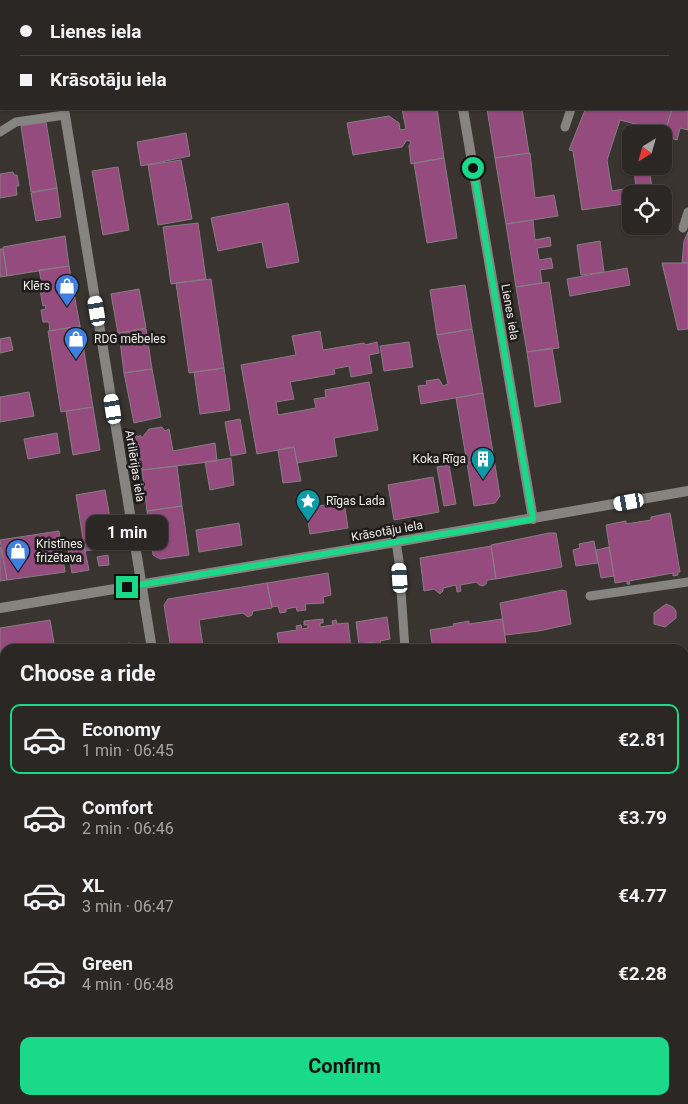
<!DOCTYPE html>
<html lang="en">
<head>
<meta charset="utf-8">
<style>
  body { margin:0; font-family:Roboto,sans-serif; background:#373331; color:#f1f3f6; height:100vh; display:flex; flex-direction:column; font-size:19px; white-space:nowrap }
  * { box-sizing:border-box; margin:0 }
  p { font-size:16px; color:#a6a5a6 }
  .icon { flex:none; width:28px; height:28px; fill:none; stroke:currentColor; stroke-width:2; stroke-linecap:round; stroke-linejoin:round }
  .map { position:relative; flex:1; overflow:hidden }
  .details { position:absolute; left:0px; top:644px; width:689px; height:461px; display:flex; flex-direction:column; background:#2b2724; border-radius:15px 15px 0 0; box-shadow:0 1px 4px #0004,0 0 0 1px #474441 }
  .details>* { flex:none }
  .guide { position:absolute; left:0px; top:0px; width:689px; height:110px; box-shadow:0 1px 4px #0004,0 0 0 1px #474441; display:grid; align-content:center; height:110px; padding:0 20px; background:#2b2724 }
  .needle { width:32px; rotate:217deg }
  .buttons { position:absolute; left:622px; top:125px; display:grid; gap:10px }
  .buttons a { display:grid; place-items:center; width:50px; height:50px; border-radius:10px; background:#2b2724; box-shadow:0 1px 4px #0004,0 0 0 1px #474441; font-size:25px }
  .end { position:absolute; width:22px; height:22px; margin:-11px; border:6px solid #1ad988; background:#111; box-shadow:0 0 0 2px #111 }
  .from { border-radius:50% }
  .bubble { position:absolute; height:35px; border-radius:10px; background:#2b2724; box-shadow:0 1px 4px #0004,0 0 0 1px #474441; font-size:16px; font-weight:700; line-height:35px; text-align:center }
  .car { position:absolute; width:15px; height:30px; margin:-15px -8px; border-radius:6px; box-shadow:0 0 4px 1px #0007; background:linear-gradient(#fff 24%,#345 0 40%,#fff 0 76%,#345 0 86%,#fff 0) }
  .guide b { display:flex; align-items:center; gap:18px; height:48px; font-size:19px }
  .guide b+b { border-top:1px solid #474441 }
  .guide i { width:12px; height:12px; background:#f1f3f6 }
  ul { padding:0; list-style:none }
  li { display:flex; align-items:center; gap:15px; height:70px; margin:0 10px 8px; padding:0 10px; border:2px solid transparent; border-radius:10px }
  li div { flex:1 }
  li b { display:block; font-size:19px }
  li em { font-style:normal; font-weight:700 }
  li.on { border-color:#1ad988 }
  li>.icon { width:45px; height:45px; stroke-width:1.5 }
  h2 { padding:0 20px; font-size:22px; line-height:60px }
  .cta { display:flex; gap:10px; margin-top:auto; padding:10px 20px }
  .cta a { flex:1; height:58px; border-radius:10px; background:#1ad988; color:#111; font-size:20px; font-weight:700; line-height:58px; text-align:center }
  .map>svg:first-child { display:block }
  .green { fill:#184f31 }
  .building { fill:#964b7e; stroke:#857e82 }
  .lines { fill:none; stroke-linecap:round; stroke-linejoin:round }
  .lane { stroke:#858481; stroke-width:9 }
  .street { stroke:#858481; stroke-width:10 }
  .secondary { stroke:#b2b1ac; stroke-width:10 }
  .route { stroke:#1ad988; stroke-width:6 }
  .labels { text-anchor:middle; stroke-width:5; stroke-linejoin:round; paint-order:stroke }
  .poi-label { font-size:12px; fill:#efece9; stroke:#1e1c1a; text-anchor:start }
  .street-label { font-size:12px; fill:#efece9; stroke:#1e1c1a }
</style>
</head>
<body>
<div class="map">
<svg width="688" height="1104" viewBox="0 0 688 1104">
  <rect width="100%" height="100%" fill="#393430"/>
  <path class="green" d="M 688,917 L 688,1104 L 612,1104 L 610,1100 L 684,1100 L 684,918 Z"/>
  <path class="building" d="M 480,0 L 584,0 L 589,1 L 485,1 Z
    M 688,96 L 688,130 L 680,128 L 677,140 L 664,136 L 672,109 L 688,109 Z
    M 402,109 L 437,109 L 444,158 L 411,164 L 409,146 L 411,142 L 407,140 L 402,147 L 353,155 L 347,123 L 389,116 L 399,123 L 400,130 L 406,129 Z
    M 487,109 L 522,109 L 529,153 L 495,158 Z
    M 580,109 L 672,109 L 665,132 L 657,130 L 655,133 L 651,133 L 647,127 L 620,120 L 607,160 L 612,191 L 636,187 L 634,171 L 650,175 L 653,194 L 631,194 L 631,203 L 582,210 L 573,151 L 569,150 L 585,110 Z
    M 46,122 L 57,188 L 31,192 L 21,126 Z
    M 186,133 L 190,156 L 141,166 L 137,142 Z
    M 530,153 L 535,198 L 554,195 L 558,216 L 506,224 L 495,158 Z
    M 444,158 L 457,238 L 427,243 L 414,163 Z
    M 181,160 L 192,219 L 158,225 L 148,165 Z
    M 118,167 L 129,230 L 103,235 L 92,171 Z
    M 13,172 L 14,175 L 17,175 L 19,186 L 16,186 L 17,195 L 0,198 L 0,174 Z
    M 57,188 L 61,217 L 36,221 L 31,193 Z
    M 288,203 L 299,262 L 267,268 L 262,242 L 218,251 L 211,218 Z
    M 533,220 L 535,240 L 550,237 L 551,246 L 537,248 L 539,260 L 551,258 L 553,268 L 540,270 L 542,283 L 516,287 L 506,224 Z
    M 198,223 L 206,279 L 171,284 L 163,227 Z
    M 688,232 L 688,262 L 682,263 L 684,241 Z
    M 65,236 L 69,266 L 7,276 L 3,247 Z
    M 600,241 L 604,272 L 581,275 L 577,245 Z
    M 0,249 L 3,249 L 7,276 L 0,277 Z
    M 662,263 L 688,263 L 688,329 L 678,330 Z
    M 69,266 L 80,326 L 50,331 L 49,322 L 43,322 L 41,310 L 46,309 L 45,305 L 43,306 L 38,280 L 41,279 L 39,270 Z
    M 627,268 L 630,285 L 570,296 L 567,279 Z
    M 211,279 L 224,368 L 189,373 L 176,283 Z
    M 549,282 L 559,348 L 527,352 L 516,287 Z
    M 465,285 L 472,329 L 437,335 L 430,290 Z
    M 139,289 L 146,328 L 118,333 L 111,294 Z
    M 80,326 L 93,407 L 61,412 L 48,331 Z
    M 146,329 L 152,369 L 124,373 L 119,333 Z
    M 472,329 L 483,393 L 421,404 L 418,386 L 427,385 L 426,381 L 439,379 L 443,386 L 448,384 L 437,335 Z
    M 320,331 L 323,350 L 364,343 L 365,345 L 377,342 L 379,353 L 369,355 L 372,373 L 351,377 L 349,366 L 334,369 L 335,374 L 290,382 L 294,399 L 276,402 L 278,415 L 316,408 L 314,399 L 326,397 L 325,390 L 369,382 L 378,430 L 334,438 L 337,456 L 297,463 L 294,447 L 257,454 L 241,365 L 296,355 L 292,336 Z
    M 10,337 L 13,350 L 0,353 L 0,339 Z
    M 409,342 L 413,367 L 384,371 L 380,346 Z
    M 552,348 L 561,402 L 535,407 L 527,352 Z
    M 224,368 L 230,410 L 200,414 L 194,372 Z
    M 152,369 L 161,417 L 134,423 L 124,373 Z
    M 29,392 L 34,416 L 0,422 L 0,397 Z
    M 483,393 L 494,459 L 467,463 L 456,398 Z
    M 93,407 L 100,450 L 73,455 L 66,411 Z
    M 240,419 L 246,453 L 231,456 L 225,422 Z
    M 162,427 L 165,431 L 169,429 L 173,451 L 215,443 L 217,461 L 142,470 L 135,435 L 139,437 L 140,435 L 142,438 L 149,429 Z
    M 57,433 L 60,453 L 28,459 L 24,439 Z
    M 294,447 L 301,481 L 283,483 L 278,450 Z
    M 231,458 L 234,485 L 210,490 L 205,462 Z
    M 494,459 L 500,496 L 495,503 L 474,506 L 467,463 Z
    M 449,465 L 456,504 L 444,506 L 437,467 Z
    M 177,466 L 182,506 L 147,511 L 142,470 Z
    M 433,477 L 439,512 L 394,520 L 388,485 Z
    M 105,490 L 115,546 L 85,551 L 76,495 Z
    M 344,502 L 348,528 L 310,534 L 306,508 Z
    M 182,506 L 189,555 L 160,559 L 153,555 L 147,511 Z
    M 670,513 L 680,572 L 678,572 L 678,575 L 673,576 L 673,573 L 629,581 L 630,584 L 627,584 L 627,581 L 615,583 L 606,525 L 626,521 L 626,524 L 651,520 L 651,517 Z
    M 239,523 L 242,545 L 199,552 L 196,530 Z
    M 59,531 L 65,572 L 7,580 L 0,540 Z
    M 549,533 L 556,533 L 562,567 L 496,579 L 491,545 Z
    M 594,541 L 598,563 L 576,566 L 573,550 L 580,548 L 579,544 Z
    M 84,546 L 89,570 L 72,573 L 68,549 Z
    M 491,546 L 496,579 L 487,580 L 486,584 L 483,586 L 479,585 L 477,582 L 460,585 L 461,591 L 457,592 L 456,585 L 443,588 L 443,591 L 440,594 L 434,589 L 424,591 L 420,558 Z
    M 1,547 L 7,580 L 0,581 L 0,548 Z
    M 609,547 L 614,576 L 601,578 L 596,550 Z
    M 108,555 L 109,565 L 99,566 L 97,557 Z
    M 328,573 L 331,595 L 323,597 L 324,603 L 305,604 L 306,610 L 297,611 L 296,607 L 286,609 L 286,612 L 280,613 L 278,606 L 272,607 L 267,583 Z
    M 267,583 L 272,608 L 253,611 L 252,615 L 248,617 L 243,613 L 199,620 L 203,646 L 192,649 L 171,649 L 164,605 L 168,599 Z
    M 562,590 L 566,591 L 571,624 L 539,631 L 505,635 L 500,603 Z
    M 666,604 L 673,607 L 676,611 L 676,618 L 665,627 L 654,624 L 654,613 Z
    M 387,617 L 390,639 L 380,641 L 381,645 L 376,646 L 375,642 L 359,644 L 356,622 Z
    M 323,619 L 323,623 L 320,623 L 320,627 L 333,625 L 332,621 L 336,620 L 337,624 L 348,623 L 351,649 L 280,649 L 277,633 L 297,630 L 296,626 L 301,625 L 302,629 L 308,628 L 308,625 L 304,625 L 304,621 Z
    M 502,619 L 507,649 L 433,649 L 430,630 L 454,626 L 453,624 L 469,621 L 469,624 Z
    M 50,620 L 55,649 L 5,649 L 5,656 L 0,657 L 0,628 Z
    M 130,643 L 131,649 L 111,649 L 110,646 Z
    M 684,675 L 685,680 L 688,679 L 688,736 L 684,736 Z
    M 0,684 L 5,684 L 5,707 L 0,707 Z
    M 688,764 L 688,785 L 687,779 L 684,780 L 684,765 Z
    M 0,768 L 5,768 L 5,871 L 0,872 Z
    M 688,881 L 688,917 L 684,918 L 684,882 Z
    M 0,957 L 5,957 L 5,1054 L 0,1054 Z
    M 111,1100 L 143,1100 L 143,1104 L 111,1104 Z
    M 174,1100 L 207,1100 L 207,1102 L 175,1104 Z
    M 542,1100 L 593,1100 L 594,1104 L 543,1104 Z"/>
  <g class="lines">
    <path class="lane" d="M 665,0 L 665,1
      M 47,1 L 47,0
      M 565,127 L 571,109
      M 0,132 L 16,122 L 65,115
      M 683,228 L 688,212
      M 396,542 L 399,561 L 405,649
      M 590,596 L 688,582
      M 684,817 L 688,816
      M 346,1100 L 347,1104
      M 501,1100 L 502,1104
      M 532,1100 L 533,1104
      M 229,1102 L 242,1100"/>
    <path class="street" d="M 398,1 L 399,0
      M 0,30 L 1,30
      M 64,109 L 152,649
      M 463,109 L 533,519
      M 0,608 L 396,542 L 688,491
      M 229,1100 L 229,1104"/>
    <path class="secondary" d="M 431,0 L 433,1"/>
  </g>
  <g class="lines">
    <path class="route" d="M 127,587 L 533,519 L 473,168"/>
  </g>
  <defs>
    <g id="shop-pin" transform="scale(1.25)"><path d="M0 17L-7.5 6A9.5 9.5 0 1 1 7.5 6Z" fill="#3f7fe0" stroke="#1e1c1a"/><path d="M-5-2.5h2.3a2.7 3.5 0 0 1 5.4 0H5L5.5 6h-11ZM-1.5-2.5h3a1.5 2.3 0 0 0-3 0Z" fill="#fff"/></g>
    <g id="building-pin" transform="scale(1.25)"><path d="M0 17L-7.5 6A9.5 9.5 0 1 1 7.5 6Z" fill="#0f9aa8" stroke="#1e1c1a"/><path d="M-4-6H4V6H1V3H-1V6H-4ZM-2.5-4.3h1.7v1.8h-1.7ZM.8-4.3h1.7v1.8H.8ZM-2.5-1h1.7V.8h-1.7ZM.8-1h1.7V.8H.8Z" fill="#fff"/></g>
    <g id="sight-pin" transform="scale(1.25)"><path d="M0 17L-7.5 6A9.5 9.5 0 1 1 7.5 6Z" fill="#0f9aa8" stroke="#1e1c1a"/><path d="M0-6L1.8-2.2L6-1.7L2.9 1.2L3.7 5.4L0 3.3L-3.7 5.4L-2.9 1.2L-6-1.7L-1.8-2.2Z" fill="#fff"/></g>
  </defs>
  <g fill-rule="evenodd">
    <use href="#shop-pin" x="67" y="286"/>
    <use href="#shop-pin" x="76" y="339"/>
    <use href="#building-pin" x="483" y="459"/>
    <use href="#sight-pin" x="308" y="501"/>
    <use href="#shop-pin" x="18" y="551"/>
  </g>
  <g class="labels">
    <g class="poi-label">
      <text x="50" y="290" text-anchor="end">Klērs</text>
      <text x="94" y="343">RDG mēbeles</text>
      <text x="466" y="463" text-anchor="end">Koka Rīga</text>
      <text x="326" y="505">Rīgas Lada</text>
      <text x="36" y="548">Kristīnes<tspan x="36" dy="14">frizētava</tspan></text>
    </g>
    <g class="street-label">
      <text transform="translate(510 312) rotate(80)" y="4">Lienes iela</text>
      <text transform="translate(135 466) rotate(81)" y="4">Artilērijas iela</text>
      <text transform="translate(387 531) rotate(-10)" y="4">Krāsotāju iela</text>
    </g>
  </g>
</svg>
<div class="buttons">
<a><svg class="needle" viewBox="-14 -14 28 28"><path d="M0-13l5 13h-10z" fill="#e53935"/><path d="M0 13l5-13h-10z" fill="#a6a5a6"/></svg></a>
<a><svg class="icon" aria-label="locate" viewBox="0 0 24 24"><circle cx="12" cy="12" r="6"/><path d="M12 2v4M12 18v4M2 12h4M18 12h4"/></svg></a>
</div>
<i class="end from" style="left:473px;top:168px"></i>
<i class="end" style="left:127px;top:587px"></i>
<div class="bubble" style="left:86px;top:515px;width:82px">1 min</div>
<i class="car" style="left:97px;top:311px;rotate:351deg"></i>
<i class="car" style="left:113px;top:409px;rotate:351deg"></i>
<i class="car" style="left:629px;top:502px;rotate:260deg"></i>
<i class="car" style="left:400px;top:578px;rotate:356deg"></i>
<div class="guide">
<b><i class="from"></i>Lienes iela</b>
<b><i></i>Krāsotāju iela</b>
</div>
<section class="details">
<h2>Choose a ride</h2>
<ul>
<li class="on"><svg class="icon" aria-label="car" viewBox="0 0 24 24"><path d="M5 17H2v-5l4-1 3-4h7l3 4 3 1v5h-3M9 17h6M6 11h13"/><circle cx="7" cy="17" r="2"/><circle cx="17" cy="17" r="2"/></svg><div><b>Economy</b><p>1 min · 06:45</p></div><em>€2.81</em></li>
<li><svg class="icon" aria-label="car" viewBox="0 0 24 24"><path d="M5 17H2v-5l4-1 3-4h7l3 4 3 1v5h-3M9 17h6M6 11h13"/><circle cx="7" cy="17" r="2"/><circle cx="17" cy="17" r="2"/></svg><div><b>Comfort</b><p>2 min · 06:46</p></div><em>€3.79</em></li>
<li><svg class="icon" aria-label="car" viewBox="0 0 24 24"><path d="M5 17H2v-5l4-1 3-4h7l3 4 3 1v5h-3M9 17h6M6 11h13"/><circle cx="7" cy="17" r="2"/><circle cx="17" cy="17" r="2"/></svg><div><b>XL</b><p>3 min · 06:47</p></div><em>€4.77</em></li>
<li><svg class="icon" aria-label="car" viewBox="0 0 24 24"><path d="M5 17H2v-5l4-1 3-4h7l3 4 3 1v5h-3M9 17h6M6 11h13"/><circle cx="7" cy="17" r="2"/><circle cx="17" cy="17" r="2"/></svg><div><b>Green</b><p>4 min · 06:48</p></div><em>€2.28</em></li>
</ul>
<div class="cta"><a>Confirm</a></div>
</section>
</div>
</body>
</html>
